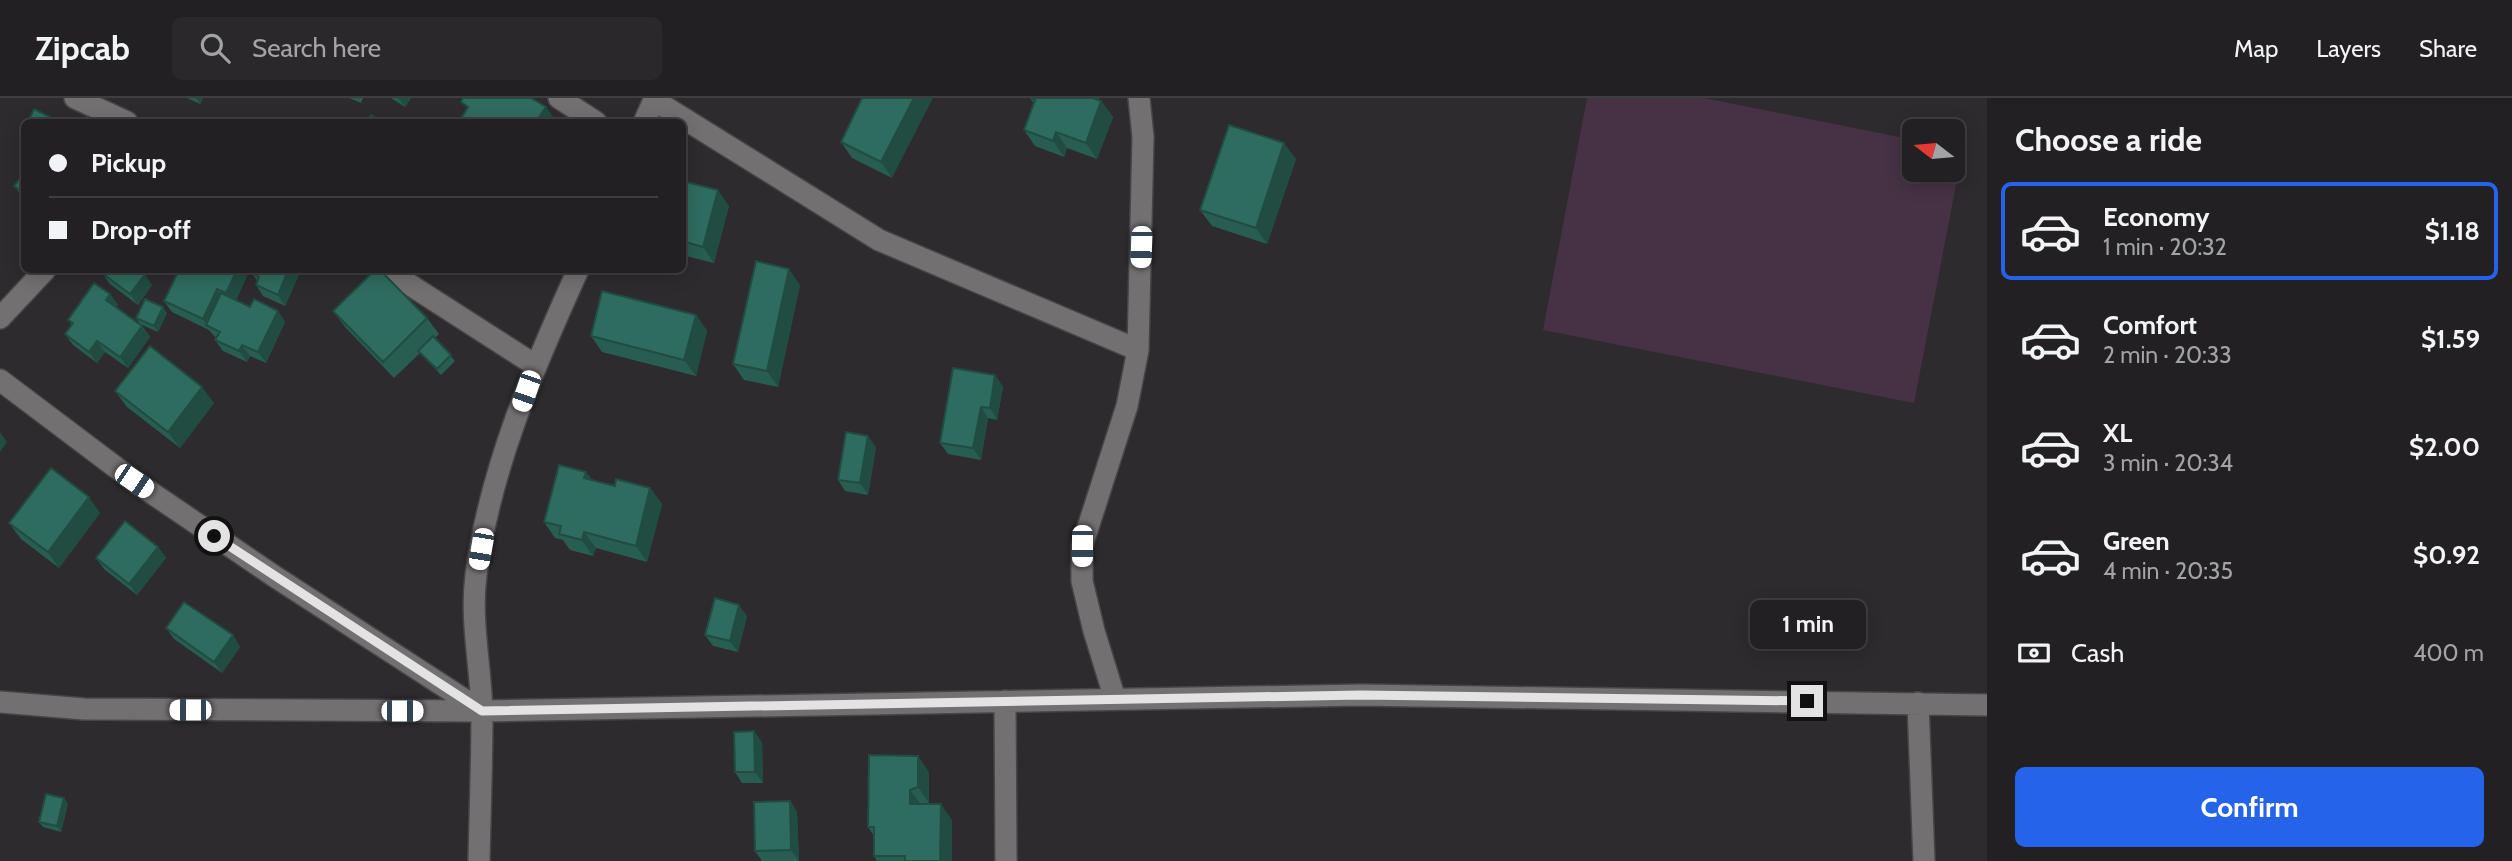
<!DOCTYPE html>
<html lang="en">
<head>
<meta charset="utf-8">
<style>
  body { margin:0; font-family:Cabin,sans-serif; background:#2a282a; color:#f1f3f6; height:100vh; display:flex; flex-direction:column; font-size:26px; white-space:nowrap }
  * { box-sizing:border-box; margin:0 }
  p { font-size:23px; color:#a2a3a5 }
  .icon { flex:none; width:38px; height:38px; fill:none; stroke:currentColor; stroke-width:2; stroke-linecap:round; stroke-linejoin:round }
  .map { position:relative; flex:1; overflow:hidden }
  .side { display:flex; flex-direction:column; background:#222022; width:525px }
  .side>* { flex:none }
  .guide { position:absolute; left:21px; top:21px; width:665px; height:154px; border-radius:10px; box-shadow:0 4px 18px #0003,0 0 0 2px #3f3e40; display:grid; align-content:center; height:154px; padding:0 28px; background:#222022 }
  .needle { width:46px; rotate:286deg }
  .fabs { position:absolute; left:1902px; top:21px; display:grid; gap:14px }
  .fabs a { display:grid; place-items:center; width:63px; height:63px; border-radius:10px; background:#222022; box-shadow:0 4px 18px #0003,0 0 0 2px #3f3e40; font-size:35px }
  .end { position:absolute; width:32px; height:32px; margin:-16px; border:9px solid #e4e3e4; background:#111; box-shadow:0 0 0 4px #111 }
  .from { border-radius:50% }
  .bubble { position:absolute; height:49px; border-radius:10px; background:#222022; box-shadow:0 4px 18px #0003,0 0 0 2px #3f3e40; font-size:23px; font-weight:800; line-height:49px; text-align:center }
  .car { position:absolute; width:21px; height:42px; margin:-21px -10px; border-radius:9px; box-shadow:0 0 5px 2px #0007; background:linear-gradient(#fff 24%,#345 0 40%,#fff 0 76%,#345 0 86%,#fff 0) }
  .guide b { display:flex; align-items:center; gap:24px; height:66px; font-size:26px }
  .guide b+b { border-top:2px solid #3f3e40 }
  .guide i { width:18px; height:18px; background:#f1f3f6 }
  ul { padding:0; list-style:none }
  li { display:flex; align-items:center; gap:21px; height:98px; margin:0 14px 10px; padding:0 14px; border:4px solid transparent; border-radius:10px }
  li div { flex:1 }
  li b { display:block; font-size:26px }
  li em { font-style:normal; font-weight:800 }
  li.selected { border-color:#2563eb }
  li>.icon { width:63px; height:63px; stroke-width:1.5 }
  h2 { padding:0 28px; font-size:32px; line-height:84px }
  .pay { display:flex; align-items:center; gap:18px; height:77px; padding:0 28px; font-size:26px }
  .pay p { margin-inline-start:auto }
  .action { display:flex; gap:14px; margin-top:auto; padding:14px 28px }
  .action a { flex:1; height:80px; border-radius:10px; background:#2563eb; color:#fff; font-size:28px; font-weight:800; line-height:80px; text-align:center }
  header { display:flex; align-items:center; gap:42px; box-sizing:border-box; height:98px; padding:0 35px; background:#222022; border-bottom:2px solid #3f3e40 }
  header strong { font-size:33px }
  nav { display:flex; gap:38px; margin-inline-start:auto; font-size:24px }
  .search { width:490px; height:63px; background:#2a282a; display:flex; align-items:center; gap:18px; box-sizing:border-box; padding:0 24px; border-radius:10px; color:#a2a3a5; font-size:26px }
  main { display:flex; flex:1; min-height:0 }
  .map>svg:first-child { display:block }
  .green { fill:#463244 }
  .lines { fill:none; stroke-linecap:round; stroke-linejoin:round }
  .street-casing { stroke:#474647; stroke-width:24 }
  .street { stroke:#737072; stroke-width:21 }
  .wall { fill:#285d52 }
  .shaded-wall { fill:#204c42 }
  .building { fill:#2e6c5f; stroke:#204c42; stroke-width:2 }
  .route { stroke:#e4e3e4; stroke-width:9 }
</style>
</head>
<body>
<header>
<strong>Zipcab</strong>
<div class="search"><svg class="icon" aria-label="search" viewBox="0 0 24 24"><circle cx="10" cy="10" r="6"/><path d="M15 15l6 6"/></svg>Search here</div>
<nav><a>Map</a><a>Layers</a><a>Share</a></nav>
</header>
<main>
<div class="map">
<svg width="1987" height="763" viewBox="0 0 1987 763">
  <rect width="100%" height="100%" fill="#2d2b2d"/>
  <path class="green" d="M 1587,0 L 1704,0 L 1914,42 L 1914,72 L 1953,72 L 1953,49 L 1963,51 L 1914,305 L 1543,232 Z"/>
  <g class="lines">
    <g class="street-casing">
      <path id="street" d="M 75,0 L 127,24
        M 559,0 L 596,24
        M 654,2 L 879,142 L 1138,252
        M 644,24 L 655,0
        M 387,172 L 535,267
        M 0,220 L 45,172
        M 0,282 L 134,383 L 274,478 L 482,613
        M 1115,601 L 1094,533 L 1082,483 L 1082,448 L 1127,308 L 1138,252 L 1143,39 L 1139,0
        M 1005,603 L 1006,763
        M 0,604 L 84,611 L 482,613 L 1361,597 L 1987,607
        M 1918,605 L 1924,763
        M 479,763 C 480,714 482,664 482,615 C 481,569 470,523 476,477 C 490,370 534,269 578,172"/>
    </g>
    <use href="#street" class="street"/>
  </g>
  <path class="wall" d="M 187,0 L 203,0 L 200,6 Z
    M 349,0 L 363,0 L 361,5 Z
    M 391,0 L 411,0 L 405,9 Z
    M 862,0 L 892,80 L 852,60 L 841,44 Z
    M 1030,0 L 1099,0 L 1099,2 L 1101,3 L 1113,19 L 1097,61 L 1067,50 L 1064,59 L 1035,48 L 1024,32 L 1034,6 Z
    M 1296,61 L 1267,146 L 1212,128 L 1200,112 Z
    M 24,75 L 24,101 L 14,88 Z
    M 682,83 L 729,108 L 714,165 L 682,157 Z
    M 179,172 L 242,172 L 247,178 L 236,202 L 250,209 L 278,213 L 285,224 L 266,265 L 250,258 L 247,264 L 223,253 L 215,242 L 217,240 L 214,238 L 209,232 L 172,214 L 164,203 Z
    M 301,172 L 285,208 L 263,198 L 256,187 L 257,183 L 252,175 Z
    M 102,175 L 152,187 L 138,207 L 110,186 Z
    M 800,187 L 778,289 L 744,282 L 733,266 Z
    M 110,196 L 118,207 L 116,209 L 142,228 L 150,239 L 128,270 L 105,254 L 97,265 L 73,247 L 65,236 L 72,227 L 68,222 Z
    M 333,213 L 427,220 L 439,236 L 435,240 L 455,263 L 441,277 L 420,255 L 394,280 L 345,229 Z
    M 167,215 L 158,234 L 140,226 L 136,220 Z
    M 696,217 L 707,233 L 696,278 L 602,254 L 591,238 Z
    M 995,277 L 1003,289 L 997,322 L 988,320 L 981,362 L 948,356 L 940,345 Z
    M 115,293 L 214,305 L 180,350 L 127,309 Z
    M 876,349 L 868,397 L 845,393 L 838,382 Z
    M 586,374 L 592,382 L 615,388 L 650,390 L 662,406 L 647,464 L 596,450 L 593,458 L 570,452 L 563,442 L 555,440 L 544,424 Z
    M 100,415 L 59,470 L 21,441 L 9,425 Z
    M 158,449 L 166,460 L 137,497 L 104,471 L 96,460 Z
    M 747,518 L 738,554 L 713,548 L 705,537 Z
    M 166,530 L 233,537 L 240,549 L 222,575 L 174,541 Z
    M 762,644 L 763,685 L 742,685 L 735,674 Z
    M 929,674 L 929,705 L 927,706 L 952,722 L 952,763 L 877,763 L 874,758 L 874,738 L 868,729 Z
    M 64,700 L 68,706 L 61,734 L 43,729 L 39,724 Z
    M 790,703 L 797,714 L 799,763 L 762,763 L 755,753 Z"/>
  <path class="shaded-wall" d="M 196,0 L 203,0 L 200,6 Z
    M 398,0 L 411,0 L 405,9 Z
    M 914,0 L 933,0 L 892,80 L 881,64 Z
    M 1101,3 L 1113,19 L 1097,61 L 1086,45 Z
    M 546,9 L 557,24 L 536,24 Z
    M 1056,34 L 1067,50 L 1064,59 L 1053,43 Z
    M 1284,45 L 1296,61 L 1267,146 L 1256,130 Z
    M 718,92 L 729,108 L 714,165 L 703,149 Z
    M 789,171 L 800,187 L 778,289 L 767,273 Z
    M 237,172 L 242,172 L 247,178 L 234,207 L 226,195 Z
    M 288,172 L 301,172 L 285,208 L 278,197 Z
    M 145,176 L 152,187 L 138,207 L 130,196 Z
    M 217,191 L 225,203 L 207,228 L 203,221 Z
    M 110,196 L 118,207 L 114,213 L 106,202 Z
    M 163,209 L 167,215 L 158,234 L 154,228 Z
    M 278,213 L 285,224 L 266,265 L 258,254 Z
    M 696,217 L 707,233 L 696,278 L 684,262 Z
    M 142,228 L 150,239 L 128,270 L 120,259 Z
    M 97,243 L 105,254 L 97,265 L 89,254 Z
    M 242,247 L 250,258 L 247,264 L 239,253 Z
    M 995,277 L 1003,289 L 997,322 L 990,310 Z
    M 202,289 L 214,305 L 180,350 L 168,334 Z
    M 981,309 L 988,320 L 981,362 L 973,350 Z
    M 0,334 L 7,344 L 0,354 Z
    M 868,338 L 876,349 L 868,397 L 860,385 Z
    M 586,374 L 597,390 L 584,380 Z
    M 650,390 L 662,406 L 647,464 L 636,448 Z
    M 89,399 L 100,415 L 59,470 L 48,454 Z
    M 584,434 L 596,450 L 593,458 L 582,442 Z
    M 158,449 L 166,460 L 137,497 L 129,486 Z
    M 739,507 L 747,518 L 738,554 L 730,543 Z
    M 233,537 L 240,549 L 222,575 L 214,564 Z
    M 754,633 L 762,644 L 763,685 L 755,674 Z
    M 918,658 L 929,674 L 929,705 L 918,689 Z
    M 910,692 L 922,708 L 910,706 Z
    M 64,700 L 68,706 L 61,734 L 57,728 Z
    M 790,703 L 797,714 L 799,763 L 791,752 Z
    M 941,706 L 952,722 L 952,763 L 940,763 Z"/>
  <path class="building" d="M 463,0 L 531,0 L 546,9 L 536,24 L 459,24 L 468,9 L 461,4 Z
    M 862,0 L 914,0 L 881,64 L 841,44 Z
    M 1030,0 L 1093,0 L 1101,3 L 1086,45 L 1056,34 L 1053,43 L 1024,32 L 1035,2 Z
    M 34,11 L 54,21 L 53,24 L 28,24 Z
    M 371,17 L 383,24 L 366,24 Z
    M 1229,27 L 1284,45 L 1256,130 L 1200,112 Z
    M 24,75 L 24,96 L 14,88 Z
    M 682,83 L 718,92 L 703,149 L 682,143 Z
    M 756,163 L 789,171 L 767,273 L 733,266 Z
    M 105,172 L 139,172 L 145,176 L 130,196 L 102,175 Z
    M 179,172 L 237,172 L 226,195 L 217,191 L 203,221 L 164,203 Z
    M 254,172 L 288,172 L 278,197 L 256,187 L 259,179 L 252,175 Z
    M 375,172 L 380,172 L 427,220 L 383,264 L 333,213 Z
    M 94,185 L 110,196 L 106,202 L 142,228 L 120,259 L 97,243 L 89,254 L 65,236 L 73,225 L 68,222 Z
    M 602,193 L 696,217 L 684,262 L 591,238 Z
    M 221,195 L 250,209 L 254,201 L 278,213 L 258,254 L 242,247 L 239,253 L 215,242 L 220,234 L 206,227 Z
    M 145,201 L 163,209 L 154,228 L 136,220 Z
    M 433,238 L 451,257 L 437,271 L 418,253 Z
    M 150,248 L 202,289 L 168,334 L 115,293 Z
    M 953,270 L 995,277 L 990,310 L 981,309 L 973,350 L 940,345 Z
    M 846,334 L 868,338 L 860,385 L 838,382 Z
    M 559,367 L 586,374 L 584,380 L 615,388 L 616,381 L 650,390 L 636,448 L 584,434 L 582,442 L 559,436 L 561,428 L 544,424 Z
    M 51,370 L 89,399 L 48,454 L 9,425 Z
    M 125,423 L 158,449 L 129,486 L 96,460 Z
    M 715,500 L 739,507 L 730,543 L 705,537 Z
    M 184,504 L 233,537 L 214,564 L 166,530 Z
    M 754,633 L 755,674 L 735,674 L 734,634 Z
    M 869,657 L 918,658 L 918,689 L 910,692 L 910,706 L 941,706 L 940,763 L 905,763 L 905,758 L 874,758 L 874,729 L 868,729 Z
    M 46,696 L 64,700 L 57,728 L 39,724 Z
    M 790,703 L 791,752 L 755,753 L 754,704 Z"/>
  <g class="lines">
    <path class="route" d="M 214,438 L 482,613 L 1361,597 L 1807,603"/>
  </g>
</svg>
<div class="fabs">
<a><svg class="needle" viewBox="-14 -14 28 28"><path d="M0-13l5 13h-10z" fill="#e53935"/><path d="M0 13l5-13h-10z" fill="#a2a3a5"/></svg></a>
</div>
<i class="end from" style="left:214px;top:438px"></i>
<i class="end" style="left:1807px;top:603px"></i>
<div class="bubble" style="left:1750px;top:502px;width:116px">1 min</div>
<i class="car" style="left:1141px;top:149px;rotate:182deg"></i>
<i class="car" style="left:526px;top:293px;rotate:199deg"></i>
<i class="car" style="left:134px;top:383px;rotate:124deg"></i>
<i class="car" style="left:1082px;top:448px;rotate:180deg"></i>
<i class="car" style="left:481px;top:451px;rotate:190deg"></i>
<i class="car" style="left:190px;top:612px;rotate:270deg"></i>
<i class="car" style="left:402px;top:613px;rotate:90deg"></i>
<div class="guide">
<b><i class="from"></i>Pickup</b>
<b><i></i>Drop-off</b>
</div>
</div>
<section class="side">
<h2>Choose a ride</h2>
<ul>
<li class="selected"><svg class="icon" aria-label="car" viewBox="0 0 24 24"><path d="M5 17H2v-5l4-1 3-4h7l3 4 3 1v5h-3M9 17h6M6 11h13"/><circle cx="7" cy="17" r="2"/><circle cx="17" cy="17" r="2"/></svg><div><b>Economy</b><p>1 min · 20:32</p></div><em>$1.18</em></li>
<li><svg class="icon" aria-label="car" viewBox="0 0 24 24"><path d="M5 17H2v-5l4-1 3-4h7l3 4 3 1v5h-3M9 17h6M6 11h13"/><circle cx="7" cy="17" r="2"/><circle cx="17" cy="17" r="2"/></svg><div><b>Comfort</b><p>2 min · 20:33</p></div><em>$1.59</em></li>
<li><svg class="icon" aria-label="car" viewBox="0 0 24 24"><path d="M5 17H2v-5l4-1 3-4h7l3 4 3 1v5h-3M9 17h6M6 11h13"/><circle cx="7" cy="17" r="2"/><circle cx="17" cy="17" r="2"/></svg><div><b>XL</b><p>3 min · 20:34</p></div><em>$2.00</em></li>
<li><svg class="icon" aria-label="car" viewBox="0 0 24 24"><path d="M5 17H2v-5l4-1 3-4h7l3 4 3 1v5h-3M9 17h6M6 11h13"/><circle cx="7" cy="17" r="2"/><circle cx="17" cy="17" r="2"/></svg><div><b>Green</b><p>4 min · 20:35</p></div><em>$0.92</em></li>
</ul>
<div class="pay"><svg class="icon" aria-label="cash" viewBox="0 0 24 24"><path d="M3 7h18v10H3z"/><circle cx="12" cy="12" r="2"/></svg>Cash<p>400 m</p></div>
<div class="action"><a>Confirm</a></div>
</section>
</main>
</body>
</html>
